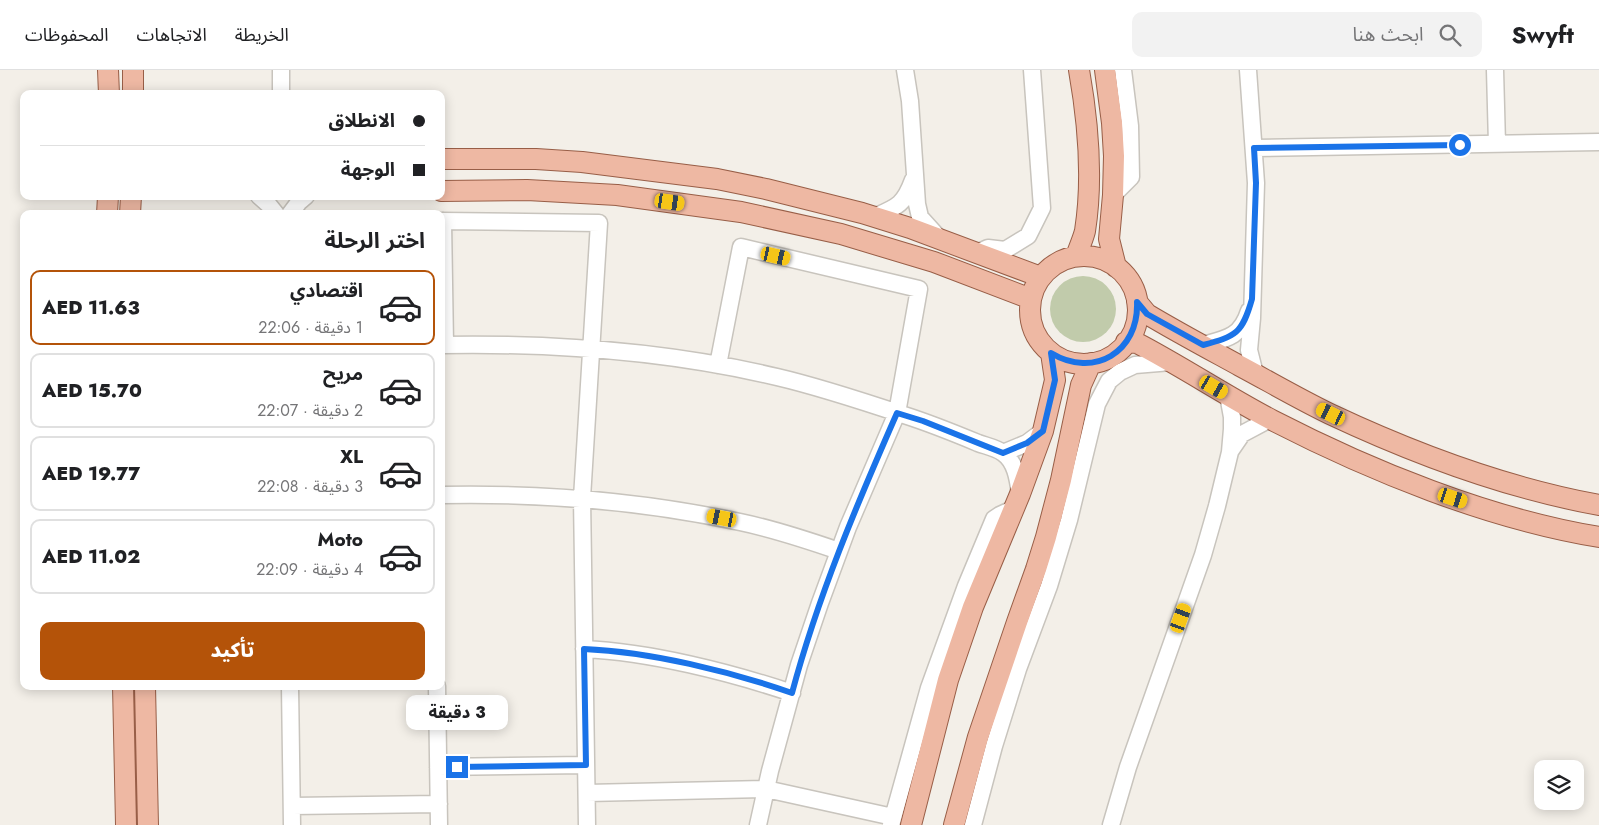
<!DOCTYPE html>
<html lang="ar">
<head>
<meta charset="utf-8">
<style>
  body { margin:0; font-family:Jost,"Noto Sans Arabic",sans-serif; background:#f2f2f2; color:#202124; direction:rtl; height:100vh; display:flex; flex-direction:column; font-size:19px; white-space:nowrap }
  * { box-sizing:border-box; margin:0 }
  p { font-size:16px; color:#757577 }
  .icon { flex:none; width:28px; height:28px; fill:none; stroke:currentColor; stroke-width:2; stroke-linecap:round; stroke-linejoin:round }
  .map { position:relative; flex:1; overflow:hidden; direction:ltr }
  .details { position:absolute; left:20px; top:140px; width:425px; height:480px; display:flex; flex-direction:column; background:#fff; border-radius:10px; box-shadow:0 2px 12px #0003; direction:rtl }
  .details>* { flex:none }
  .guide { position:absolute; left:20px; top:20px; width:425px; height:110px; border-radius:10px; box-shadow:0 2px 12px #0003; direction:rtl; display:grid; align-content:center; height:110px; padding:0 20px; background:#fff }
  .fabs { position:absolute; left:1534px; top:690px; display:grid; gap:10px }
  .fabs a { display:grid; place-items:center; width:50px; height:50px; border-radius:10px; background:#fff; box-shadow:0 2px 12px #0003; font-size:25px }
  .end { position:absolute; width:22px; height:22px; margin:-11px; border:6px solid #1a73e8; background:#fff; box-shadow:0 0 0 2px #fff }
  .from { border-radius:50% }
  .bubble { position:absolute; height:35px; border-radius:10px; background:#fff; box-shadow:0 2px 12px #0003; font-size:16px; font-weight:800; line-height:35px; text-align:center; direction:rtl }
  .car { position:absolute; width:15px; height:30px; margin:-15px -8px; border-radius:6px; box-shadow:0 0 4px 1px #0007; background:linear-gradient(#f5c518 24%,#345 0 40%,#f5c518 0 76%,#345 0 86%,#f5c518 0) }
  .guide b { display:flex; align-items:center; gap:18px; height:48px; font-size:19px }
  .guide b+b { border-top:1px solid #e0e0e0 }
  .guide i { width:12px; height:12px; background:#202124 }
  ul { padding:0; list-style:none }
  li { display:flex; align-items:center; gap:15px; height:75px; margin:0 10px 8px; padding:0 10px; border:2px solid #e0e0e0; border-radius:10px }
  li div { flex:1 }
  li b { display:block; font-size:19px }
  li em { font-style:normal; font-weight:800 }
  li.on { border-color:#b45309 }
  li>.icon { width:45px; height:45px; stroke-width:1.5 }
  h2 { padding:0 20px; font-size:22px; line-height:60px }
  .cta { display:flex; gap:10px; margin-top:auto; padding:10px 20px }
  .cta a { flex:1; height:58px; border-radius:10px; background:#b45309; color:#fff; font-size:20px; font-weight:800; line-height:58px; text-align:center }
  header { display:flex; align-items:center; gap:30px; box-sizing:border-box; height:70px; padding:0 25px; background:#fff; border-bottom:1px solid #e0e0e0 }
  header strong { font-size:24px }
  nav { display:flex; gap:28px; margin-inline-start:auto; font-size:18px }
  .search { width:350px; height:45px; background:#f2f2f2; display:flex; align-items:center; gap:12px; box-sizing:border-box; padding:0 18px; border-radius:10px; color:#757577; font-size:19px }
  .map>svg:first-child { display:block }
  .green { fill:#c1cbab }
  .lines { fill:none; stroke-linecap:round; stroke-linejoin:round }
  .minor-casing { stroke:#c8c4bd; stroke-width:19 }
  .major-casing { stroke:#985e47; stroke-width:22 }
  .minor { stroke:#fff; stroke-width:16 }
  .major { stroke:#eeb8a3; stroke-width:20 }
  .route { stroke:#1a73e8; stroke-width:6 }
</style>
</head>
<body>
<header>
<strong>Swyft</strong>
<div class="search"><svg class="icon" aria-label="search" viewBox="0 0 24 24"><circle cx="10" cy="10" r="6"/><path d="M15 15l6 6"/></svg>ابحث هنا</div>
<nav><a>الخريطة</a><a>الاتجاهات</a><a>المحفوظات</a></nav>
</header>
<div class="map">
<svg width="1599" height="755" viewBox="0 0 1599 755">
  <rect width="100%" height="100%" fill="#f3efe8"/>
  <path class="green" d="M1050 239a33 33 0 1 1 66 0a33 33 0 1 1-66 0Z"/>
  <g class="lines">
    <g class="minor-casing">
      <path id="minor" d="M 281,0 L 281,24
        M 905,0 L 910,31 L 917,134 L 920,147 L 939,168
        M 1248,0 L 1256,113 L 1252,248 L 1249,280 L 1255,304
        M 1495,0 L 1497,74
        M 1254,78 L 1599,72
        M 1113,125 L 1131,107 L 1130,56 L 1123,0
        M 259,126 L 268,134 L 276,144
        M 290,144 L 299,132 L 306,126
        M 874,147 C 897,137 904,135 913,110
        M 441,151 L 599,153 L 582,428 L 587,755
        M 443,151 L 445,275
        M 977,183 L 988,178 L 1005,180 L 1028,166 L 1042,138 L 1032,0
        M 441,275 C 554,273 667,281 777,307 C 820,317 862,331 904,345 C 929,353 954,363 978,373 C 986,376 997,378 1003,383 C 1016,392 1018,410 1020,424
        M 1203,275 C 1226,269 1241,267 1249,241
        M 718,295 L 741,177 L 919,219 L 897,343 L 848,457 L 820,533 L 799,595 L 770,701 L 758,755
        M 1231,380 L 1242,364 L 1270,349
        M 1003,383 L 1027,373 L 1043,361
        M 441,425 C 542,423 642,431 740,452 C 774,459 807,470 839,481
        M 584,579 C 650,582 729,602 792,623
        M 290,616 L 292,755
        M 437,616 L 439,755
        M 438,697 L 586,695
        M 587,723 L 766,719 L 893,747
        M 292,736 L 439,734
        M 891,755 L 929,618 L 966,516 L 994,449 L 1000,445 L 1013,439
        M 973,755 L 994,676 L 1018,599 L 1049,516 L 1069,450 L 1097,334 L 1109,311 L 1120,302 L 1135,295 L 1171,292
        M 1111,755 L 1128,697 L 1203,485 L 1217,436 L 1230,382 L 1232,359 L 1232,347 L 1228,325"/>
    </g>
    <g class="major-casing">
      <path id="major" d="M 108,0 L 109,24
        M 133,0 L 133,24
        M 1105,0 L 1112,53 L 1114,86 L 1113,125 L 1109,169 L 1116,197
        M 441,89 L 536,89 L 582,92 L 717,109 L 766,119 L 862,143 L 910,158 L 1041,207
        M 441,121 L 527,120 L 617,125 L 741,142 L 841,164 L 934,192 L 1031,229
        M 107,144 L 108,126
        M 130,144 L 131,126
        M 1076,186 C 1079,178 1083,169 1085,161 C 1093,110 1088,51 1079,0
        M1030 240a54 54 0 1 1 108 0a54 54 0 1 1-108 0Z
        M 1137,232 L 1147,244 C 1177,262 1209,279 1240,296 C 1270,312 1299,329 1330,344 C 1415,384 1506,418 1599,435
        M 1126,272 L 1137,273 C 1183,297 1226,326 1272,350 C 1371,401 1489,449 1599,467
        M 123,616 L 126,755
        M 145,616 L 148,755
        M 911,755 L 948,610 L 973,537 L 1020,424 L 1043,361 L 1055,310 L 1051,283
        M 954,755 L 978,667 L 1017,552 L 1036,499 L 1046,467 L 1061,410 L 1081,315 L 1091,293"/>
    </g>
    <use href="#minor" class="minor"/>
    <use href="#major" class="major"/>
  </g>
  <g class="lines">
    <path class="route" d="M 457,697 L 586,695 L 584,579 C 651,582 729,601 792,623 C 818,526 857,434 897,343 L 923,351 L 1003,383 L 1027,373 L 1043,361 L 1055,310 L 1051,283 C 1094,309 1139,282 1137,232 L 1147,244 L 1203,275 C 1236,266 1242,264 1252,229 L 1256,113 L 1254,78 L 1460,75"/>
  </g>
</svg>
<div class="fabs">
<a><svg class="icon" aria-label="layers" viewBox="0 0 24 24"><path d="M12 4l9 5-9 5-9-5zM3 14l9 5 9-5"/></svg></a>
</div>
<i class="end from" style="left:1460px;top:75px"></i>
<i class="end" style="left:457px;top:697px"></i>
<div class="bubble" style="left:406px;top:625px;width:102px">3 دقيقة</div>
<i class="car" style="left:670px;top:132px;rotate:98deg"></i>
<i class="car" style="left:776px;top:186px;rotate:103deg"></i>
<i class="car" style="left:1214px;top:317px;rotate:120deg"></i>
<i class="car" style="left:1331px;top:344px;rotate:296deg"></i>
<i class="car" style="left:1453px;top:428px;rotate:108deg"></i>
<i class="car" style="left:722px;top:448px;rotate:281deg"></i>
<i class="car" style="left:1181px;top:548px;rotate:20deg"></i>
<div class="guide">
<b><i class="from"></i>الانطلاق</b>
<b><i></i>الوجهة</b>
</div>
<section class="details">
<h2>اختر الرحلة</h2>
<ul>
<li class="on"><svg class="icon" aria-label="car" viewBox="0 0 24 24"><path d="M5 17H2v-5l4-1 3-4h7l3 4 3 1v5h-3M9 17h6M6 11h13"/><circle cx="7" cy="17" r="2"/><circle cx="17" cy="17" r="2"/></svg><div><b>اقتصادي</b><p>1 دقيقة · 22:06</p></div><em>AED 11.63</em></li>
<li><svg class="icon" aria-label="car" viewBox="0 0 24 24"><path d="M5 17H2v-5l4-1 3-4h7l3 4 3 1v5h-3M9 17h6M6 11h13"/><circle cx="7" cy="17" r="2"/><circle cx="17" cy="17" r="2"/></svg><div><b>مريح</b><p>2 دقيقة · 22:07</p></div><em>AED 15.70</em></li>
<li><svg class="icon" aria-label="car" viewBox="0 0 24 24"><path d="M5 17H2v-5l4-1 3-4h7l3 4 3 1v5h-3M9 17h6M6 11h13"/><circle cx="7" cy="17" r="2"/><circle cx="17" cy="17" r="2"/></svg><div><b>XL</b><p>3 دقيقة · 22:08</p></div><em>AED 19.77</em></li>
<li><svg class="icon" aria-label="car" viewBox="0 0 24 24"><path d="M5 17H2v-5l4-1 3-4h7l3 4 3 1v5h-3M9 17h6M6 11h13"/><circle cx="7" cy="17" r="2"/><circle cx="17" cy="17" r="2"/></svg><div><b>Moto</b><p>4 دقيقة · 22:09</p></div><em>AED 11.02</em></li>
</ul>
<div class="cta"><a>تأكيد</a></div>
</section>
</div>
</body>
</html>
